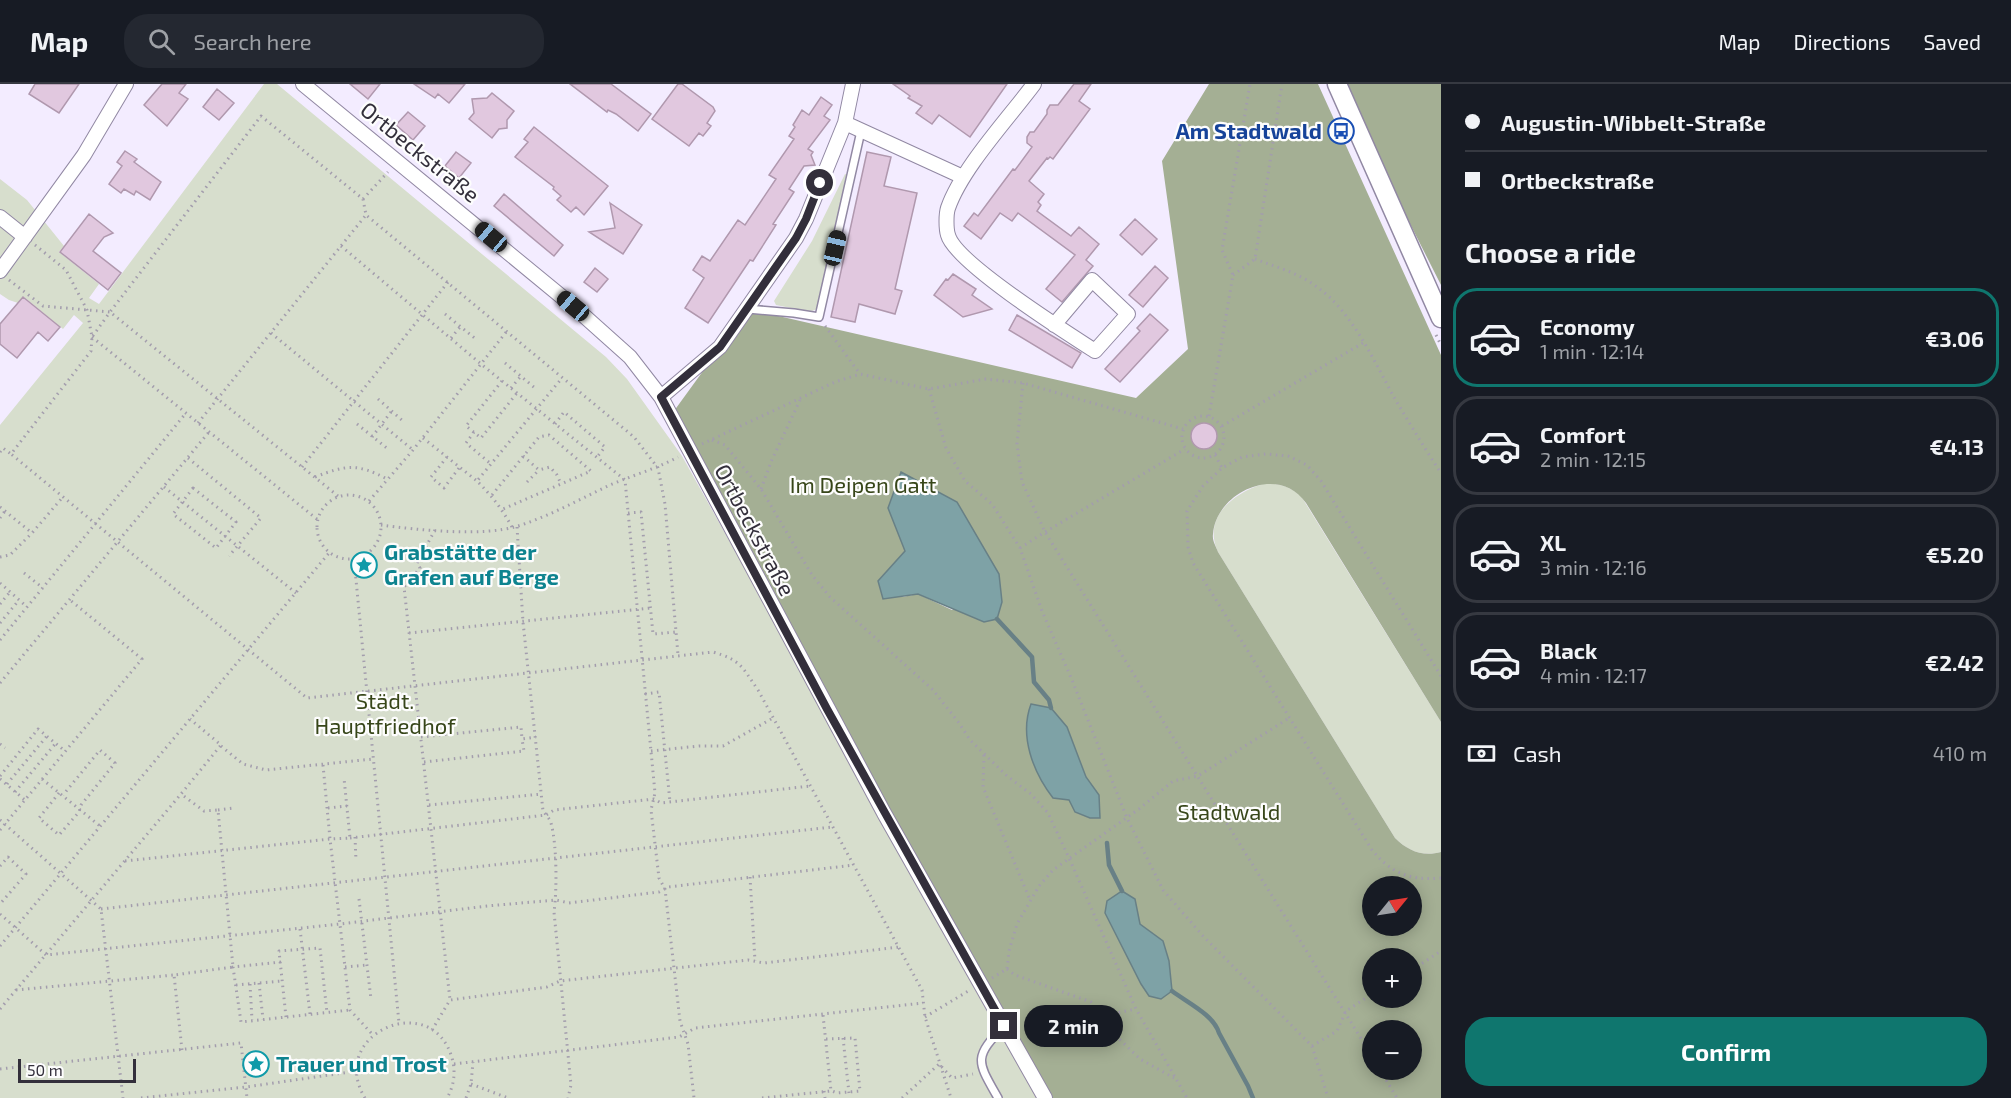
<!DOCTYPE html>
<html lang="en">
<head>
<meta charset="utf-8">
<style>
  body { margin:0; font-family:"Exo 2",sans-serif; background:#242831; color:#f1f3f6; height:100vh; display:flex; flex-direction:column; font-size:22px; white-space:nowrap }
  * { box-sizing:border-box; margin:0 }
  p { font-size:20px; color:#9ea1a6 }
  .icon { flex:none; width:33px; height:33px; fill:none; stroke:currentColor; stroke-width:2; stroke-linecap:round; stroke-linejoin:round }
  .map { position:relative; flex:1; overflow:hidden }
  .sheet { display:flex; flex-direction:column; background:#171b24; width:570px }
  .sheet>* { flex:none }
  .guide { display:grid; align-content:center; height:132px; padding:0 24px; background:#171b24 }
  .needle { width:39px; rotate:60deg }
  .tools { position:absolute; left:1362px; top:792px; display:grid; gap:12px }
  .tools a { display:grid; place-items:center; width:60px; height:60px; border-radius:50%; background:#171b24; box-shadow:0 3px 15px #0003; font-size:30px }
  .scale { position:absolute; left:18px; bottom:15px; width:118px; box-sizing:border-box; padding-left:6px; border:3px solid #332f3b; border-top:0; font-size:16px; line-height:21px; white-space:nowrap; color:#332f3b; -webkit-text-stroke:4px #fdfdfd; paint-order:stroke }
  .end { position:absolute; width:27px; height:27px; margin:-14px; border:8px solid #332f3b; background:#fff; box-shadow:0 0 0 3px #fff }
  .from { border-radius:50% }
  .bubble { position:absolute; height:42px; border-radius:21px; background:#171b24; box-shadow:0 3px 15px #0003; font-size:20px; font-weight:700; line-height:42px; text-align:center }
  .car { position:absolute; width:18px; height:36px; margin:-18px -9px; border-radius:8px; box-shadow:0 0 4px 2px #0007; background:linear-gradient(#222 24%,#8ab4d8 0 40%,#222 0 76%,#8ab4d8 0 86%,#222 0) }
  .guide b { display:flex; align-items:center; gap:21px; height:57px; font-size:22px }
  .guide b+b { border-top:2px solid #363941 }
  .guide i { width:15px; height:15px; background:#f1f3f6 }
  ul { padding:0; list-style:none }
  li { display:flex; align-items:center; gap:18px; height:99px; margin:0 12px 9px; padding:0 12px; border:3px solid #363941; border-radius:24px }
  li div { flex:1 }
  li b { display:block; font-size:22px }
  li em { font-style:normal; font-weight:700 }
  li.active { border-color:#0f766e }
  li>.icon { width:54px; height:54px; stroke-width:1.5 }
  h2 { padding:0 24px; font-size:27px; line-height:72px }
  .pay { display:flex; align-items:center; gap:15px; height:66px; padding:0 24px; font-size:22px }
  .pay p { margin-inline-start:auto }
  .button { display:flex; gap:12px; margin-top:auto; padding:12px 24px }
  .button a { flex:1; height:69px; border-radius:24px; background:#0f766e; color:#fff; font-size:24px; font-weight:700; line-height:69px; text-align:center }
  header { display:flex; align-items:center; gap:36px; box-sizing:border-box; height:84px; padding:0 30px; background:#171b24; border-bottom:2px solid #363941 }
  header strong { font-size:28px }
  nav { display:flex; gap:33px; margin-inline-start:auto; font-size:21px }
  .search { width:420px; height:54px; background:#242831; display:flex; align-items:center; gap:15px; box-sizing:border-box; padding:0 21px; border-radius:24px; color:#9ea1a6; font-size:22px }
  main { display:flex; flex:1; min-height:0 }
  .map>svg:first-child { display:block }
  .green { fill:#d7decd }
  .forest { fill:#a4af94; fill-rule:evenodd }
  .water { fill:#7ea2a6; stroke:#688086; stroke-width:1.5 }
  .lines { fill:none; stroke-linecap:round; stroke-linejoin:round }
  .stream { stroke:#688086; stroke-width:4.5 }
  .building { fill:#e1c8df; stroke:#b098ae; stroke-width:1.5 }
  .lane-casing { stroke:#9188a3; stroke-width:10 }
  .street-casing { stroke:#9188a3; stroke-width:16 }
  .secondary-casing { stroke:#9188a3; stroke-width:21 }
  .path { stroke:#a39dad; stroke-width:3; stroke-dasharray:1.5 4.5; stroke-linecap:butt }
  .lane { stroke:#fff; stroke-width:7 }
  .street { stroke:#fff; stroke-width:14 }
  .secondary { stroke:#fff; stroke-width:18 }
  .route { stroke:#332f3b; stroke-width:8 }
  .labels { text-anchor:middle; stroke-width:4.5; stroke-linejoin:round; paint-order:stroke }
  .transit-label { font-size:22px; font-weight:bold; fill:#164399; stroke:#fdfdfd; text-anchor:end }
  .street-label { font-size:22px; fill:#332f3b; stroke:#fdfdfd }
  .park-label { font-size:22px; fill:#374619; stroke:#fdfdfd }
  .culture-label { font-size:22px; font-weight:bold; fill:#0d838f; stroke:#fdfdfd; text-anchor:start }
</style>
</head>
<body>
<header>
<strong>Map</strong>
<div class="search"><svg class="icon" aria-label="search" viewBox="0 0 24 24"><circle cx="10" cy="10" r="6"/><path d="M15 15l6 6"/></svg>Search here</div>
<nav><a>Map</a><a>Directions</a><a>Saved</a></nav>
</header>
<main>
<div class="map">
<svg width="1441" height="1014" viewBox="0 0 1441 1014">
  <rect width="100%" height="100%" fill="#f3ecff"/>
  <path class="green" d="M 264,0 L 277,0 L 606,273 L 627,295 L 682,372 L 1040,1014 L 0,1014 L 0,341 L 83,239 L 74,231 L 63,245 L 24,213 L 18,219 L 9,216 L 0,210 L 0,95 L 27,116 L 64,162 L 59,168 L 99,200 L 89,214 L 99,220 Z
    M 845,90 L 848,91 L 819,224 L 810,228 L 776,221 L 774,217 L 812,157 Z
    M 1263,400 C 1279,399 1289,402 1301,412 L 1441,638 L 1441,768 C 1423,773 1408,767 1395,754 L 1218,468 C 1202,434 1233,409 1263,400 Z"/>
  <path class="forest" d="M 1209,0 L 1318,0 L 1441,271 L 1441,638 L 1306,419 C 1279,379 1216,408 1213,450 C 1212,457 1216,462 1218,468 L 1395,754 C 1408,767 1423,773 1441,768 L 1441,1014 L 1050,1014 L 887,723 L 674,327 L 748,225 L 1136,314 L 1188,265 L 1162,77 ZM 979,457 L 999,490 L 952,526 L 918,510 L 902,513 L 878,497 L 905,467 ZM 1067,643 L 1086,693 L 1099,711 L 1090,734 L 1075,728 L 1069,715 ZM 1372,802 L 1412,802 L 1412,842 L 1372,842 ZM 1140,840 L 1163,857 L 1169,877 L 1172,907 ZM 1372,874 L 1412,874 L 1412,914 L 1372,914 ZM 1372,946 L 1412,946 L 1412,986 L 1372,986 Z
    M 1342,0 L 1441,0 L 1441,201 L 1396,112 Z"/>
  <path class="water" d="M 901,388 L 957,418 L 999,490 L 1002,518 L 997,535 L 984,538 L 918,510 L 883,515 L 878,497 L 905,467 L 888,424 Z
    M 1031,620 L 1051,624 L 1067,643 L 1086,693 L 1099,711 L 1100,734 L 1090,734 L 1075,728 L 1069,716 L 1053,714 C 1033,688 1019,652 1031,620 Z
    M 1122,807 L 1135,815 L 1140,840 L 1163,857 L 1169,877 L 1172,907 L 1161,915 L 1149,912 L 1141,900 L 1105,829 L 1107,817 Z"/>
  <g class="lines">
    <path class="stream" d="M 997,535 L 1032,573 L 1034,598 L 1049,616 L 1051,624
      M 1107,759 L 1109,781 L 1122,807
      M 1172,907 C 1188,919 1214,931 1219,949 L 1248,1002 L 1253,1014"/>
  </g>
  <path class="building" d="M 35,0 L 79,0 L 59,29 L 29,10 Z
    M 162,0 L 186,0 L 179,9 L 188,15 L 167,42 L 144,21 Z
    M 350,0 L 380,0 L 368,15 Z
    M 414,0 L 465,0 L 449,19 L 438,10 L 435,14 Z
    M 570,0 L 611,0 L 651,30 L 638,47 L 616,30 L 608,26 L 607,28 Z
    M 678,0 L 682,0 L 713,23 L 715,27 L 707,39 L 711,42 L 703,52 L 699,49 L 689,62 L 652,35 Z
    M 893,0 L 1007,0 L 970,53 L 939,31 L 932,40 L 916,29 L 922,22 L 908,14 L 910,12 Z
    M 1074,0 L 1091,0 L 1079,17 L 1090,25 L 1053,75 L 1050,73 L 1048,75 L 1047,74 L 1029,97 L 1044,110 L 1038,118 L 1041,121 L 1037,127 L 1071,152 L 1079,143 L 1099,160 L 1086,176 L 1093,182 L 1062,218 L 1046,205 L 1075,171 L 1018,129 L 1012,137 L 1000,129 L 981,155 L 964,142 L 974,129 L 978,132 L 1013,85 L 1015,86 L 1032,63 L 1027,59 L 1027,53 L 1030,48 L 1034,48 L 1047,30 L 1047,26 L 1050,21 L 1058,21 Z
    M 217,5 L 234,19 L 219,36 L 203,23 Z
    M 492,9 L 514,27 L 507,36 L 507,44 L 499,45 L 492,54 L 469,35 L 474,29 L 472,15 L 487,14 Z
    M 821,13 L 832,21 L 824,32 L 830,36 L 808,65 L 813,68 L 811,71 L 815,81 L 804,82 L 789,105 L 794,108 L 773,140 L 776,141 L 753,177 L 750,176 L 708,239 L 685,224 L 704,194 L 693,186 L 702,172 L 710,177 L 738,136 L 745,141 L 776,95 L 769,91 L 794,55 L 789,52 L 795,43 L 793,41 L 802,26 L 809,31 Z
    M 408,28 L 425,42 L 413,56 L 396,41 Z
    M 534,43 L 608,102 L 584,131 L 576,123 L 571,128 L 557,116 L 561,112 L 553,105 L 554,103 L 515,73 L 528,58 L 524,55 Z
    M 125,67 L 137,75 L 134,78 L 161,98 L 150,116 L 136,107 L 134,111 L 124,105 L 121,109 L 109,100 L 122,82 L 117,78 Z
    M 456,68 L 471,79 L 459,94 L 445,82 Z
    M 867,68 L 891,73 L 884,102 L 917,109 L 895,205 L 902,207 L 895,230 L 859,220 L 855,238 L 831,233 Z
    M 504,110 L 563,161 L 554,172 L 494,122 Z
    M 610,119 L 642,141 L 623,170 L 589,148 L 615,144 Z
    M 89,130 L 113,149 L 104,153 L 93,167 L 121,189 L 108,206 L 60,168 Z
    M 1135,135 L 1157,155 L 1142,171 L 1120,151 Z
    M 1155,182 L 1168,194 L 1143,223 L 1129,211 Z
    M 595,184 L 608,195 L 597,208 L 584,198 Z
    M 953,190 L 976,205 L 972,211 L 992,225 L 963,233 L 934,211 L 946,195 L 948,196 Z
    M 23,213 L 60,243 L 48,257 L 38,248 L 17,274 L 0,260 L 0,240 Z
    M 1150,230 L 1168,246 L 1120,298 L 1105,285 L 1140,247 L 1137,244 Z
    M 1017,231 L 1081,269 L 1072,284 L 1009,246 Z
    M1191 352a13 13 0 1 1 26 0a13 13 0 1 1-26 0Z"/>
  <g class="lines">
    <g class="lane-casing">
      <path id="lane" d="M 748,225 L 794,229 L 819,233 L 861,47
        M 998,1014 C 977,977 973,974 1004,942"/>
    </g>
    <g class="street-casing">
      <path id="street" d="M 303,0 L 573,222 L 630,273 L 661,313 L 884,729 L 1045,1014
        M 1034,0 C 1008,35 962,84 948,124 C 946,130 946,145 948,151 C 955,178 1067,249 1095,267 L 1128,230 L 1092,196 L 1054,241
        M 845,39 L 963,93
        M 0,133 L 25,153
        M 0,187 L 84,71 L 126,0
        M 661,313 L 720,263 L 796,154 L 806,135 L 845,39 L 853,0"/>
    </g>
    <g class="secondary-casing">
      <path id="secondary" d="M 1337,0 L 1441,234"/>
    </g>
    <path class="path" d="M 363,115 L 388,88
      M 35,161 L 66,186 L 87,226 L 92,253 L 91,267 L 11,370 L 307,614 L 713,568 C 741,576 742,583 758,606 L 922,906 L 925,933 L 951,1014
      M 341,162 L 481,280 L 625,396 L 655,709 L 651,726 L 659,794 L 665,805 L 680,937 L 688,960 L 694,1014
      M 1255,175 C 1276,183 1299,189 1317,203 C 1352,227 1375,279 1395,315 C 1410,340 1425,365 1441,389
      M 1233,191 L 1255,175 L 1282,0
      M 9,196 L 43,222 L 110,228 L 92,253
      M 445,230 L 477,256
      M 825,242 L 860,290
      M 271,249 L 413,366
      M 1436,251 L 1441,261
      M 92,253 L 318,436
      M 451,254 L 460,243
      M 505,279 L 535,304
      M 502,297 L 466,342 L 481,354 L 517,309
      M 1023,299 L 1017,360 L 1022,398 L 1045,448 L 1372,972
      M 511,304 L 521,292
      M 929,305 L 946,364 L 965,397 L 992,420 L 1020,464 L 1042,527 L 1072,596 L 1127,734 L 1163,806 L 1203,852 L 1312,962 L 1328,1014
      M 378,315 L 404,338
      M1182 353a21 21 0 1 1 42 0a21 21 0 1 1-42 0Z
      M 1209,332 L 1233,191 L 1222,166 L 1250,0
      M 198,339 L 366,131
      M 357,340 L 388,365
      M 555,340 L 564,328 L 605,363 L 597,373
      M 1222,342 L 1363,259
      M 474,348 L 466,359 L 491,380
      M 372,353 L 391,328
      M 423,354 L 477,397
      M 712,356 L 725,361 L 761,405 L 812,491 L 830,513 L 933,606 L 959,639 L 970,656 L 1007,692 L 1031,710 L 1048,729 L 1069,774 L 1136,925 L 1187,1014
      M 702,360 L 835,298 L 860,290 L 929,305 L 986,295 L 1023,299 L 1183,345
      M 0,368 L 3,364 L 11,370
      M 1215,371 L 1222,384
      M 523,372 L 539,386 L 550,383 L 557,391 L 561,400
      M 447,373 L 431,393 L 444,404 L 459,384
      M 188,374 L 261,434 L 229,472
      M 302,383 L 448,198
      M 315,393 C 346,381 357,379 387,395
      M 527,398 L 539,386
      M 164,403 L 296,509
      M 193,404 L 236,438 L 216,464 L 173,430 Z
      M 761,405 L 771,378 L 800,316
      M317 443a32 32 0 1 1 64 0a32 32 0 1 1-64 0Z
      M 492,411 L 539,353 L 549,351 L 591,387 L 503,425
      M 338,412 L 110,228 L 261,32 L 363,115 L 366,131 L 634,353 L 658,384 L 665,420 L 678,571
      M 369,417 L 413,366 L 507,247
      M 0,423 L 32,449 L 62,414
      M 628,429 L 641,428 L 653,550 L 676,548
      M 0,434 L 5,427
      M 381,441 C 418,446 484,453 518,442 C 550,432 580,415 610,401 C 633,391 656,385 678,373
      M 512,443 C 502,425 492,412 477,397 L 562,294
      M 517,443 L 523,538 L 543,727 C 546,731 550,735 551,739 C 557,761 557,806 554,828 L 571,1001 L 568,1014
      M 435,446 L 417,479 L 420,484 L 404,503 L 450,916
      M 1020,464 L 1045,448 L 1185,365
      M 0,473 L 10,471 L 32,449
      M 354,475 L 399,939
      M 24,489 L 43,504
      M 0,499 L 27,523
      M 0,520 L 10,508
      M 0,539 L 19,516
      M 409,549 L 651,524
      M 0,556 L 186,329
      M 1441,592 L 1321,397 L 1307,381 L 1288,372 L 1266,370 L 1242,373 L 1222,384 L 1203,402 L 1187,427 L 1188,463 L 1193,479 L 1372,766 C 1391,789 1410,797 1441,794
      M 0,599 L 209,348
      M 645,610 L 659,608 L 670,718
      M 421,653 L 521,643 L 522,655 L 536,653
      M 0,660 L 5,664
      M 221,662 L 243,680 L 266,686 L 373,675
      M 651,667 L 699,662 L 723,662 L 773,634
      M 984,671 L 983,703 L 1030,816
      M 424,678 L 524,667 L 522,655
      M 323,681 L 330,755 L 350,754 L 344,694
      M 0,692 L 38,645 L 65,667
      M 0,695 L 25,716
      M 42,695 L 100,742
      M 7,700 L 47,652
      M 15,708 L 56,659
      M 59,709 L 39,734 L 59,751 L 79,728 L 81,721 L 115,679 L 100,666 L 63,711
      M 429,721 L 542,710
      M 328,724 L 347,722
      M 218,726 L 233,724
      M 0,736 L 101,825 L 123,1014
      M 0,746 L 142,575 L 70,516
      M 355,753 L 356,777
      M 350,754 L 546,731 L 554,726 L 654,715 L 661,719 L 810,702
      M 125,777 L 330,755 L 350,926 L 373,951
      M 0,782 L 8,773 L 26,790 L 0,820
      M 750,793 L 755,877
      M 359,815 L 371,915
      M 101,825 L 832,743
      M 0,830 L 46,871 L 340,840 L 487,822 L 556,816 L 569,819 L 659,808 L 668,803 L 854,781
      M 300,845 L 310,930
      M 0,862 L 329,469
      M 281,878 L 233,883 L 241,938 L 350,926
      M 345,883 L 367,881
      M 1007,885 L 1015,891 L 1091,918 L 1110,946 L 1140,975 L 1174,994
      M 1412,886 L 1441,867
      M 992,894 L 1007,885 L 1009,867 L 1017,840 L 1039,802 L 1053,786 L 1139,725 L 1173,697 L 1198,692 L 1289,634
      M 259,899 L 263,935
      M 250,900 L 252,936
      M 236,901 L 282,897
      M 16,906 L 174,891
      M 0,925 L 181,710
      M 1101,932 L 1136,925
      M 286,933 L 279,867 L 320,864 L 327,929
      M 925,933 L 970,906
      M 432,946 L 450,916 L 547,903 L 560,897 L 748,876 L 764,879 L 899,863
      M 843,954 L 849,1009
      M 826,955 L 855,954 L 860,1007 L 837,1009 L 832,1007
      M 1312,962 L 1337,947 L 1346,927 L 1372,910
      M 182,966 L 174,891 L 233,883 L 218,726 L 204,727 L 181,710 L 221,661 L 190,635
      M 454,980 L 679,953 L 695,944 L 923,919
      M 0,985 L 241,959 L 247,1014
      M 1380,986 L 1397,1014
      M 471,1000 L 508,1014
      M 824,1007 L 825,1014
      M 141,1014 L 246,1003 L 357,987
      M 365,1014 C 326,950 432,904 452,974 C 456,988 454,1002 447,1014
      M 466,1014 L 471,1000 L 473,978
      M 762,1014 L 831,1007 L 823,931
      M 902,1014 L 939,980 L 952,994 L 973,990"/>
    <use href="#lane" class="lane"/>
    <use href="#street" class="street"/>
    <use href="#secondary" class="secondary"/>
  </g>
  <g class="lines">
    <path class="route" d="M 820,99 L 806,135 L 796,154 L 720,263 L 661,313 L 827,625 L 1004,942"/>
  </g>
  <defs>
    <g id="bus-ring" transform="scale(1.35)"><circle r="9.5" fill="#fdfdfd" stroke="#1a4fb4" stroke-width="1.5"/><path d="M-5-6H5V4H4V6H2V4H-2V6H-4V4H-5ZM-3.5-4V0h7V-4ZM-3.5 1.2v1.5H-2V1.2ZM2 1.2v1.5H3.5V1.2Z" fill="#1a4fb4"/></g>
    <g id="sight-ring" transform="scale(1.35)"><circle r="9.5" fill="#fdfdfd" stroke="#0f9aa8" stroke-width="1.5"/><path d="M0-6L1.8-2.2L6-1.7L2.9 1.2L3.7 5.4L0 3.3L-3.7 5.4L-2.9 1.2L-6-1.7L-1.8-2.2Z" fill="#0f9aa8"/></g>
  </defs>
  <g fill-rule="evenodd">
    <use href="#bus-ring" x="1341" y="47"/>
    <use href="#sight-ring" x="364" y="481"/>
    <use href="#sight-ring" x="256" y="980"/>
  </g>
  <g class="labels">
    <g class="transit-label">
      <text x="1322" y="55">Am Stadtwald</text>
    </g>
    <g class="street-label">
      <text transform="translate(420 68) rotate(39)" y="8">Ortbeckstraße</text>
      <text transform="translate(755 446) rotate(62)" y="8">Ortbeckstraße</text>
    </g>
    <g class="park-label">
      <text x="863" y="409">Im Deipen Gatt</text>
      <text x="385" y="625">Städt.<tspan x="385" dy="25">Hauptfriedhof</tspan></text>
      <text x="1229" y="736">Stadtwald</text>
    </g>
    <g class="culture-label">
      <text x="384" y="476">Grabstätte der<tspan x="384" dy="25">Grafen auf Berge</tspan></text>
      <text x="276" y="988">Trauer und Trost</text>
    </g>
  </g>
</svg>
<div class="tools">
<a><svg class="needle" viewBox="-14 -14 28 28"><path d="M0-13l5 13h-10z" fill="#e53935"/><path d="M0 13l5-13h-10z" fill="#9ea1a6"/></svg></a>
<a>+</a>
<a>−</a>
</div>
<div class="scale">50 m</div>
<i class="end from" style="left:820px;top:99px"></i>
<i class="end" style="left:1004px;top:942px"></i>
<div class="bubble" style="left:1024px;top:921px;width:99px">2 min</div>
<i class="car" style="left:491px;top:153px;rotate:310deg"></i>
<i class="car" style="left:835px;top:164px;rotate:13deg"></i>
<i class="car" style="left:573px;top:222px;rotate:310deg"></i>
</div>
<section class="sheet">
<div class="guide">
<b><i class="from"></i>Augustin-Wibbelt-Straße</b>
<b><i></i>Ortbeckstraße</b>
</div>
<h2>Choose a ride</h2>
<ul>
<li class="active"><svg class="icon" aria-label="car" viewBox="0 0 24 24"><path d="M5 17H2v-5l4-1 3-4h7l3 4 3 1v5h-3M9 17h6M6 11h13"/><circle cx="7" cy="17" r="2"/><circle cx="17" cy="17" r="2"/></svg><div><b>Economy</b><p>1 min · 12:14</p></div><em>€3.06</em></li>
<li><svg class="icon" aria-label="car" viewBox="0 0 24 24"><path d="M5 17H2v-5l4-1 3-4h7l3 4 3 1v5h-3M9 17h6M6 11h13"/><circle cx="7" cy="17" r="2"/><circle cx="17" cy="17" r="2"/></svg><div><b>Comfort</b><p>2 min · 12:15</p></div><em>€4.13</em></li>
<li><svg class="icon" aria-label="car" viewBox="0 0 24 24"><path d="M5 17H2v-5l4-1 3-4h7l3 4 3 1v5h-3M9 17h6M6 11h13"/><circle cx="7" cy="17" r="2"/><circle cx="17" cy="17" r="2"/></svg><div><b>XL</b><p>3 min · 12:16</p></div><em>€5.20</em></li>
<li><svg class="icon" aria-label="car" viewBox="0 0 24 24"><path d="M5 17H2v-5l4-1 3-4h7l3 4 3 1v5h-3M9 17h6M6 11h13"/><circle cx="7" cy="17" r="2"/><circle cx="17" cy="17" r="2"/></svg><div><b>Black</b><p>4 min · 12:17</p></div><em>€2.42</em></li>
</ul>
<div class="pay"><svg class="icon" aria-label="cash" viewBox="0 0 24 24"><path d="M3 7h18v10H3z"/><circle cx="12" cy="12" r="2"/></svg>Cash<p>410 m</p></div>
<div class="button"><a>Confirm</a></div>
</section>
</main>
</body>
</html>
